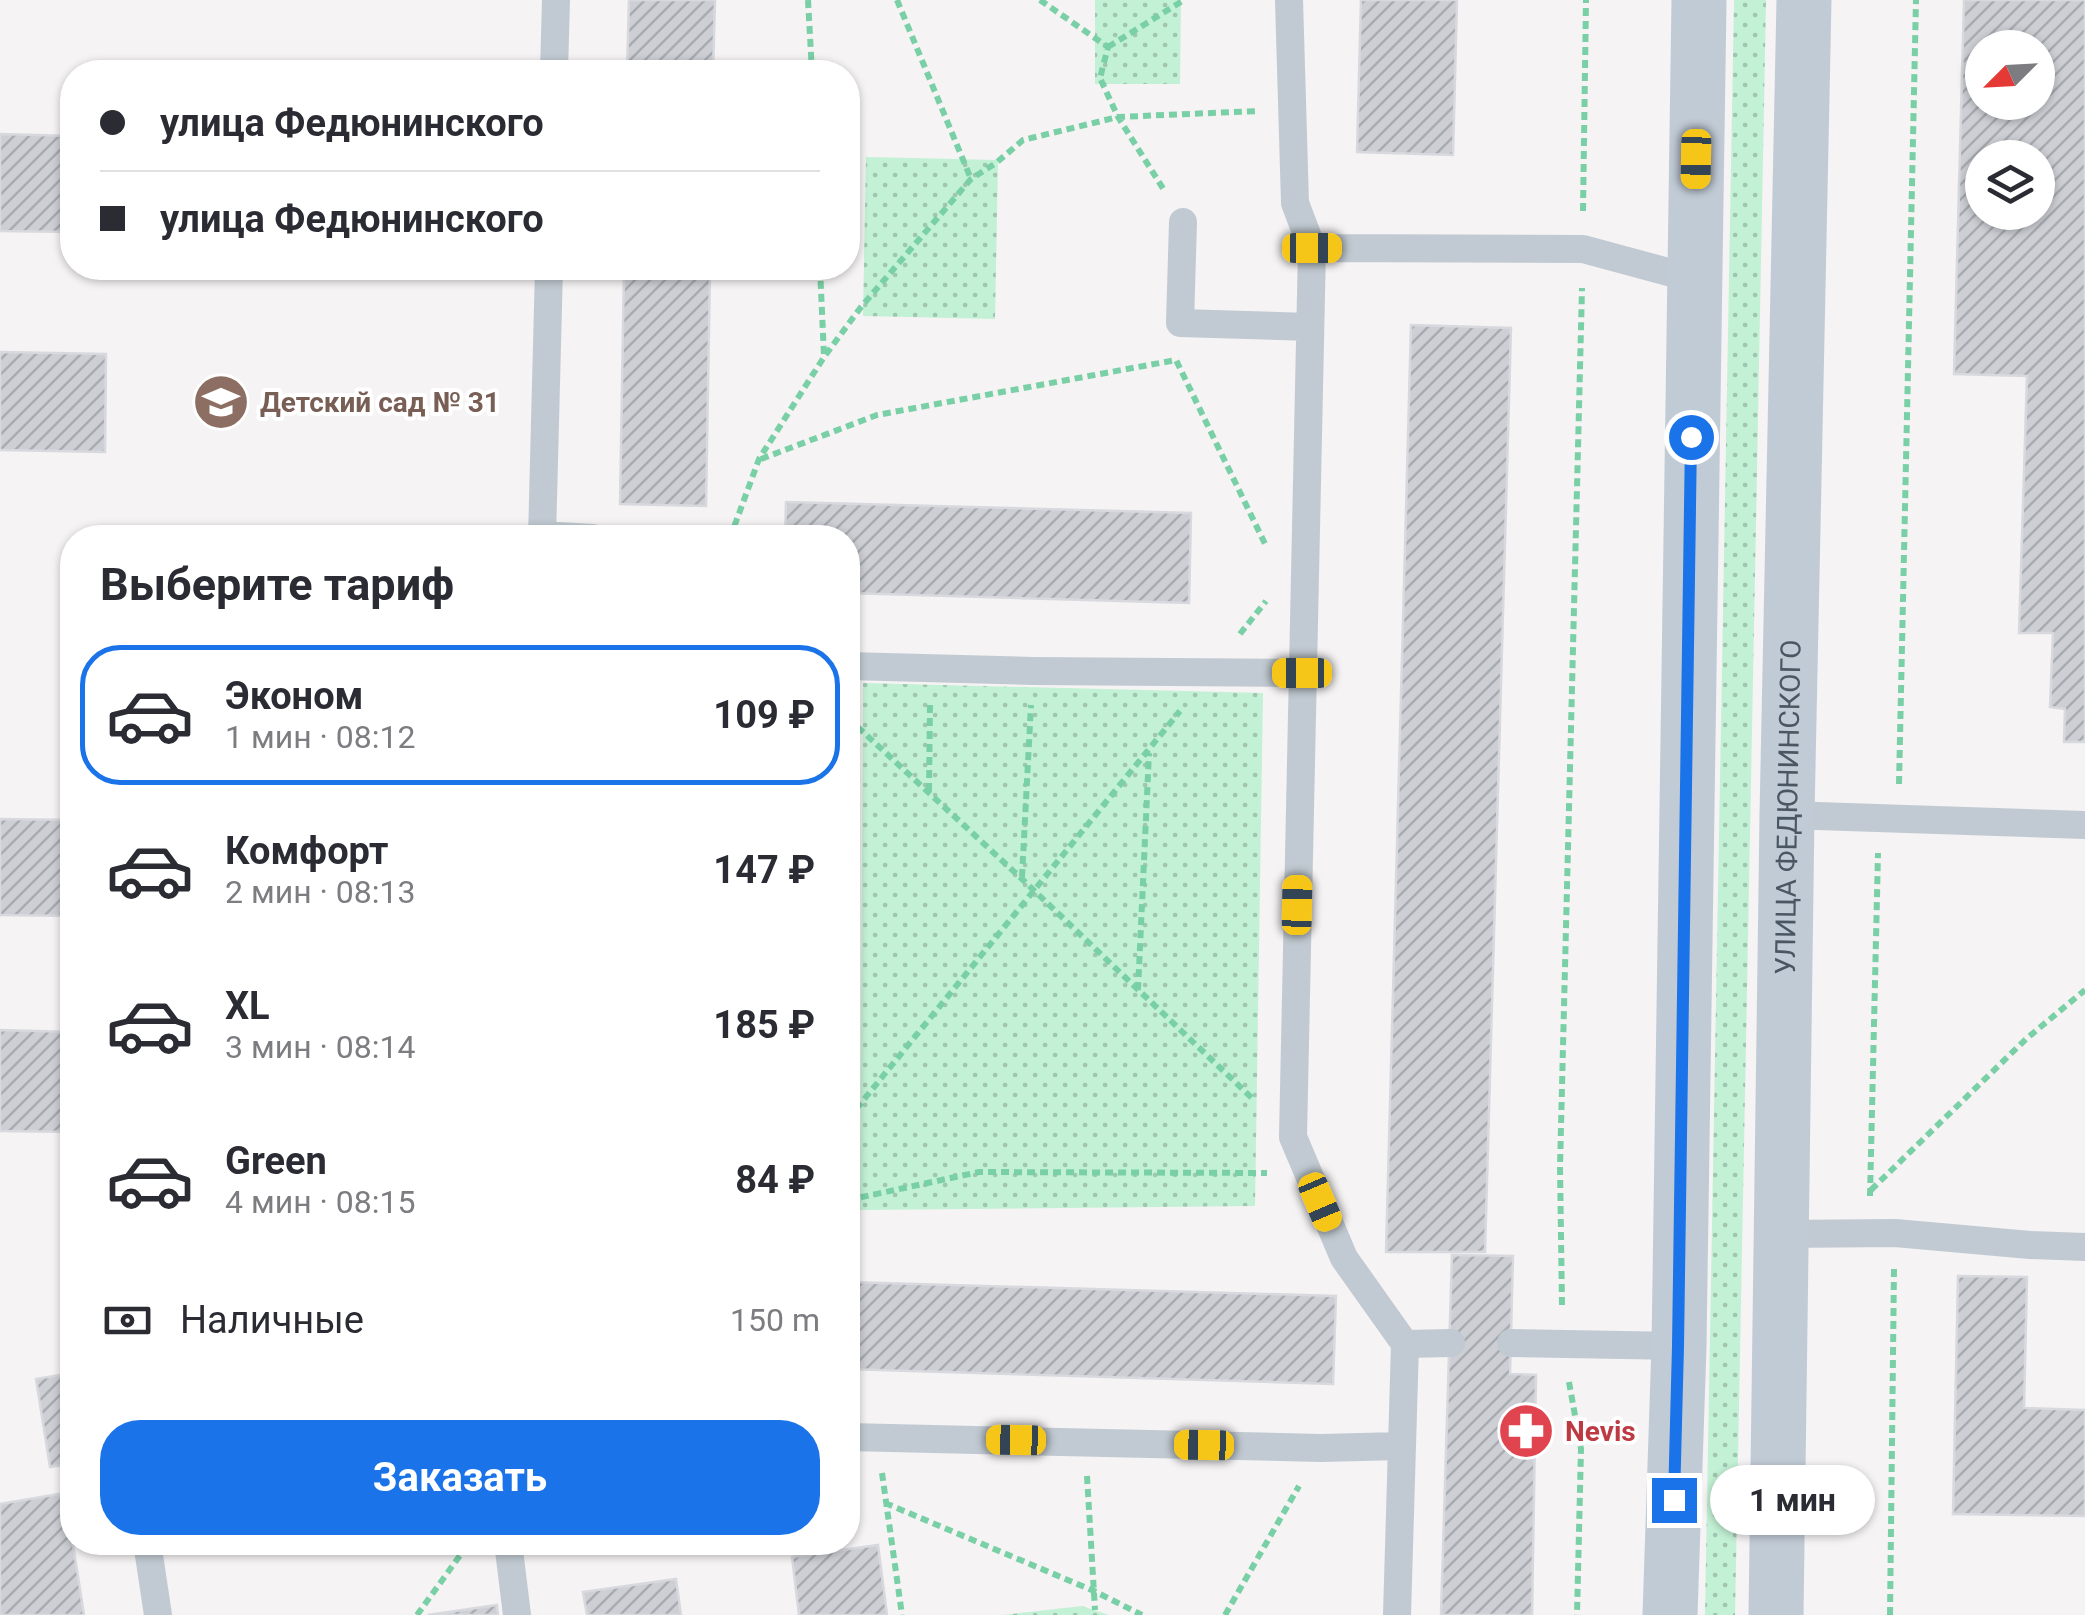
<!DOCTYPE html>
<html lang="ru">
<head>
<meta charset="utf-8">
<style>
  body { margin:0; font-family:Roboto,sans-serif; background:#f7f7f7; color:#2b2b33; height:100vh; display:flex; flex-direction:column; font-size:38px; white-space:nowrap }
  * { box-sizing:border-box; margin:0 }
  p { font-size:32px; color:#7c7c81 }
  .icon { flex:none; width:55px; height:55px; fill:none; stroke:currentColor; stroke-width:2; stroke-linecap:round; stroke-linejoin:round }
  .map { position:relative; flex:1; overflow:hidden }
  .details { position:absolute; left:60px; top:525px; width:800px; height:1030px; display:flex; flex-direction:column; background:#fff; border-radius:40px; box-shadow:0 2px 8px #0004 }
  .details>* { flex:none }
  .top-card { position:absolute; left:60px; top:60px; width:800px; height:220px; border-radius:40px; box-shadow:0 2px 8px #0004; display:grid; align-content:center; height:220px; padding:0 40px; background:#fff }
  .needle { width:65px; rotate:246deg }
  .tools { position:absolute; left:1965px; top:30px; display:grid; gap:20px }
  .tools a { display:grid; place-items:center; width:90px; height:90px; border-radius:50%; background:#fff; box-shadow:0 2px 8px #0004; font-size:50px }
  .end { position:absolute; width:45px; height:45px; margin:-22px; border:12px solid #1a73e8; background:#fff; box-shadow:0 0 0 5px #fff }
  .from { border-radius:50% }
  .bubble { position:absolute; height:70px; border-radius:35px; background:#fff; box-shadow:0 2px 8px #0004; font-size:32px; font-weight:700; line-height:70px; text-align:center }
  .car { position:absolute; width:30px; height:60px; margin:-30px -15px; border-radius:12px; box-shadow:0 0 8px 2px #0007; background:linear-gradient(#f5c518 24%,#345 0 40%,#f5c518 0 76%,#345 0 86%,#f5c518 0) }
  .top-card b { display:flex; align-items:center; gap:35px; height:95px; font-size:38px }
  .top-card b+b { border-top:2px solid #e1e1e2 }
  .top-card i { width:25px; height:25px; background:#2b2b33 }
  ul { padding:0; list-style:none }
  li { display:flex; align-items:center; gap:30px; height:140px; margin:0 20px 15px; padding:0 20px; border:5px solid transparent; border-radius:40px }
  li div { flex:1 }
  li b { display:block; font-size:38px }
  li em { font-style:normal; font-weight:700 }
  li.current { border-color:#1a73e8 }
  li>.icon { width:90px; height:90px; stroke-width:1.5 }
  h2 { padding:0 40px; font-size:45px; line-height:120px }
  .pay { display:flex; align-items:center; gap:25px; height:110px; padding:0 40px; font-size:38px }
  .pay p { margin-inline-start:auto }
  .action { display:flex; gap:20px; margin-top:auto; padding:20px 40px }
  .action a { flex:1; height:115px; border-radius:40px; background:#1a73e8; color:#fff; font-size:40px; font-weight:700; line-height:115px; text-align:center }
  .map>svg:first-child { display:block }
  .grass { fill:url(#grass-dots) }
  .building { fill:url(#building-hatch); stroke:#d7d9de; stroke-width:2.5; fill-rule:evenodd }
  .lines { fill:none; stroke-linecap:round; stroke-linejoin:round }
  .path { stroke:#7ad0a6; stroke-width:6; stroke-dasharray:8 5; stroke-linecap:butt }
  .service { stroke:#c1cad2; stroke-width:28 }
  .secondary { stroke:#c1cbd6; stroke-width:55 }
  .route { stroke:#1a73e8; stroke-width:12 }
  .labels { text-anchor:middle; stroke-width:8; stroke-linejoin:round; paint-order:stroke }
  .education-label { font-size:28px; font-weight:bold; fill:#785e54; stroke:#fff; text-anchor:start }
  .street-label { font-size:28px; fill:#4a5661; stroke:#fff }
  .health-label { font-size:28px; font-weight:bold; fill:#be3a42; stroke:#fff; text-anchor:start }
</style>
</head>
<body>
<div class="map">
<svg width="2085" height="1615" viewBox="0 0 2085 1615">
  <defs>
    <pattern id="grass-dots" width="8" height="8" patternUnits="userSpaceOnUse" patternTransform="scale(2.5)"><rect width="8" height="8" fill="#c3f1d5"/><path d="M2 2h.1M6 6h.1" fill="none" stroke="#a0c6b0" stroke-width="1.8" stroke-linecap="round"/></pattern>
    <pattern id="building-hatch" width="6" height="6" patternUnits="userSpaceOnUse" patternTransform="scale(2.5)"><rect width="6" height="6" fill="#cdcfd5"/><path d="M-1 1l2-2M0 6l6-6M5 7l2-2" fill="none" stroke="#a8abb0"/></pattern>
  </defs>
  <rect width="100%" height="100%" fill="#f5f3f3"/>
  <path class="grass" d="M 1095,0 L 1181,0 L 1180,84 L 1095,84 Z
    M 1734,0 L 1766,0 L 1735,1615 L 1705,1615 Z
    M 866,157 L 998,160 L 995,319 L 863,316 Z
    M 863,683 L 1263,693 L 1255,1206 L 860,1210 Z
    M 1082,1606 L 1109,1615 L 1003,1615 Z"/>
  <path class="building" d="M 629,0 L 715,0 L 713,72 L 627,72 Z
    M 1361,0 L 1457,0 L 1453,155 L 1357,152 Z
    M 1964,0 L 2085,0 L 2085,742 L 2064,742 L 2065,709 L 2050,707 L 2053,633 L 2019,633 L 2027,376 L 1954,374 ZM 1982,48 L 2038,48 L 2038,102 L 1982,102 ZM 1982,158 L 2038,158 L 2038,212 L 1982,212 Z
    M 0,134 L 72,136 L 72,232 L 0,231 Z
    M 624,268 L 710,268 L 706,506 L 620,504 Z
    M 1411,325 L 1511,328 L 1485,1252 L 1386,1252 Z
    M 0,352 L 106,354 L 105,452 L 0,450 Z
    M 786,502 L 1191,513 L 1189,603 L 848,593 L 848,538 L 785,538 Z
    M 0,819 L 72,820 L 72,916 L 0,915 Z
    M 0,1030 L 72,1032 L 72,1132 L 0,1131 Z
    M 1452,1255 L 1513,1256 L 1510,1374 L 1536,1375 L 1532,1615 L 1441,1615 Z
    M 1958,1276 L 2027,1277 L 2024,1408 L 2085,1410 L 2085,1516 L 1953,1514 Z
    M 848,1282 L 1336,1296 L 1333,1384 L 848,1369 Z
    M 72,1373 L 72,1464 L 50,1467 L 36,1379 Z
    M 65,1493 L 84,1615 L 0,1615 L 0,1504 Z
    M 878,1545 L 887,1615 L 799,1615 L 792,1557 Z
    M 676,1579 L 681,1615 L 587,1615 L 583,1592 Z
    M 497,1605 L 498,1615 L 428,1615 Z"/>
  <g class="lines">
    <path class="path" d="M 808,0 L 812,72
      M 897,0 L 971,179
      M 1040,0 L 1108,47 L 1100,78 L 1118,117 L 1164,190
      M 1108,47 L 1184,0
      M 1583,211 L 1586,0
      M 820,268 L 824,356
      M 761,459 L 877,415 L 1176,360 L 1267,548
      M 730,538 L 759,459 L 824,357 L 861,307 L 971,179 L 996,163 L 1023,140 L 1118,117 L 1258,111
      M 1240,634 L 1266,601
      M 848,718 L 1022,879 L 1255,1101
      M 1899,784 L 1916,0
      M 929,791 L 930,703
      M 1022,877 L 1031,705
      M 1138,990 L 1149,753
      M 848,1119 L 1180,711
      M 1871,1190 L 2026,1039 L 2085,990
      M 1870,1196 L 1878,853
      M 848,1200 L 979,1172 L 1267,1173
      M 1562,1305 L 1560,1167 L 1582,288
      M 1569,1382 L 1581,1449 L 1577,1615
      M 882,1473 L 902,1615
      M 1087,1476 L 1095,1610
      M 885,1503 L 1094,1591 L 1142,1615
      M 417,1615 L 469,1543
      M 1225,1615 L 1299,1486
      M 1890,1615 L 1894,1268"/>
    <path class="service" d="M 1289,0 L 1295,203 L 1312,248 L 1293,1137 L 1344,1258 L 1405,1344 L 1397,1615
      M 554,72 L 556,0
      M 1183,222 L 1180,323 L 1310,327
      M 1312,248 L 1583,249 L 1694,279
      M 542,535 L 593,538
      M 542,538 L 549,268
      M 848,666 L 1033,671 L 1302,673
      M 1787,815 L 2085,825
      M 1782,1234 L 1895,1233 L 2030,1245 L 2085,1247
      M 1511,1343 L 1679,1346
      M 1405,1344 L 1451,1343
      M 848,1437 L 1321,1448 L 1401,1446
      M 147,1542 L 158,1615
      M 508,1542 L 517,1615"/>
    <g class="secondary">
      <path d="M 1670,1615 L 1679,1346 L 1699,0"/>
      <path id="s1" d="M 1776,1615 L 1787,815 L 1804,0"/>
    </g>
  </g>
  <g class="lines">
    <path class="route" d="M 1674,1500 L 1678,1346 L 1691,437"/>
  </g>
  <defs>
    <g id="school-disc" transform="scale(2.875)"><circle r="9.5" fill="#8d6e63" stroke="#fff"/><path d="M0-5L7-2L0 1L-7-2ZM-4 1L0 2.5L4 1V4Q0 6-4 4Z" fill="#fff"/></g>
    <g id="pharmacy-disc" transform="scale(2.875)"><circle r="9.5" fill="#e0444e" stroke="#fff"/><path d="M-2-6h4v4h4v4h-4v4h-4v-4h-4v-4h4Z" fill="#fff"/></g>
  </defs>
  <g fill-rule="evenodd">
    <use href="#school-disc" x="221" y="402"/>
    <use href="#pharmacy-disc" x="1526" y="1431"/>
  </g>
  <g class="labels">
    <g class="education-label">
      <text x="260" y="412">Детский сад № 31</text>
    </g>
    <g class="street-label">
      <text dy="10" stroke="none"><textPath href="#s1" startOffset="808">УЛИЦА ФЕДЮНИНСКОГО</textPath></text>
    </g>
    <g class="health-label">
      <text x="1565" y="1441">Nevis</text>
    </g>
  </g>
</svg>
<div class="tools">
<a><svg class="needle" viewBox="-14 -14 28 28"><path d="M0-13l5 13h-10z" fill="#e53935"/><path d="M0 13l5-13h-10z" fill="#7c7c81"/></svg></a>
<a><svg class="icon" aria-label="layers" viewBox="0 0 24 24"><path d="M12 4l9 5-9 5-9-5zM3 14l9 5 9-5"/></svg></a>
</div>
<i class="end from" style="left:1691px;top:437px"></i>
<i class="end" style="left:1674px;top:1500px"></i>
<div class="bubble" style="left:1710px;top:1465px;width:165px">1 мин</div>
<i class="car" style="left:1696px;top:159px;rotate:181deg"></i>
<i class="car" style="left:1312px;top:248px;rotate:90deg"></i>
<i class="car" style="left:1302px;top:673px;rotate:270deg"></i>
<i class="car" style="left:1297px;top:905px;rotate:1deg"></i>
<i class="car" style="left:1320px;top:1202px;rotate:157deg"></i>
<i class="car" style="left:1016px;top:1440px;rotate:271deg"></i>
<i class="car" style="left:1204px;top:1445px;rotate:271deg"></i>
<div class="top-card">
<b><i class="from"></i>улица Федюнинского</b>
<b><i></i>улица Федюнинского</b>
</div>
<section class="details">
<h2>Выберите тариф</h2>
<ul>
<li class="current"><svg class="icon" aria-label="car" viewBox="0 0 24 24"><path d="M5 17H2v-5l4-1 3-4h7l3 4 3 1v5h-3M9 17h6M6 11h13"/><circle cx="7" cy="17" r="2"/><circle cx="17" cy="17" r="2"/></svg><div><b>Эконом</b><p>1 мин · 08:12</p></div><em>109 ₽</em></li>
<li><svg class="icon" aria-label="car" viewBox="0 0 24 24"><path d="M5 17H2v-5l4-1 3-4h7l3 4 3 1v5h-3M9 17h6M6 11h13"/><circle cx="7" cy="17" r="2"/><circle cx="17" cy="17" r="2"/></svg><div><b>Комфорт</b><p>2 мин · 08:13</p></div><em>147 ₽</em></li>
<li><svg class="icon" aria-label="car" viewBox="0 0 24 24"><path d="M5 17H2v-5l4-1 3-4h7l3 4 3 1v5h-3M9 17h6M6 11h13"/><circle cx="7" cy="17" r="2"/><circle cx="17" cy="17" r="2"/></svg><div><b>XL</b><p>3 мин · 08:14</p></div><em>185 ₽</em></li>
<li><svg class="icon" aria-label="car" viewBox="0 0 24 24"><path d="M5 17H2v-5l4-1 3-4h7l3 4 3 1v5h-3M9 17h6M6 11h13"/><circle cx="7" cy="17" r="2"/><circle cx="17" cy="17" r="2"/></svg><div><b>Green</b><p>4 мин · 08:15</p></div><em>84 ₽</em></li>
</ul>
<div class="pay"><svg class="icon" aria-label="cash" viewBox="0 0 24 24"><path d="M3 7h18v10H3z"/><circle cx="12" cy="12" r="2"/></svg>Наличные<p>150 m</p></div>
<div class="action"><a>Заказать</a></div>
</section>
</div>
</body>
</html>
